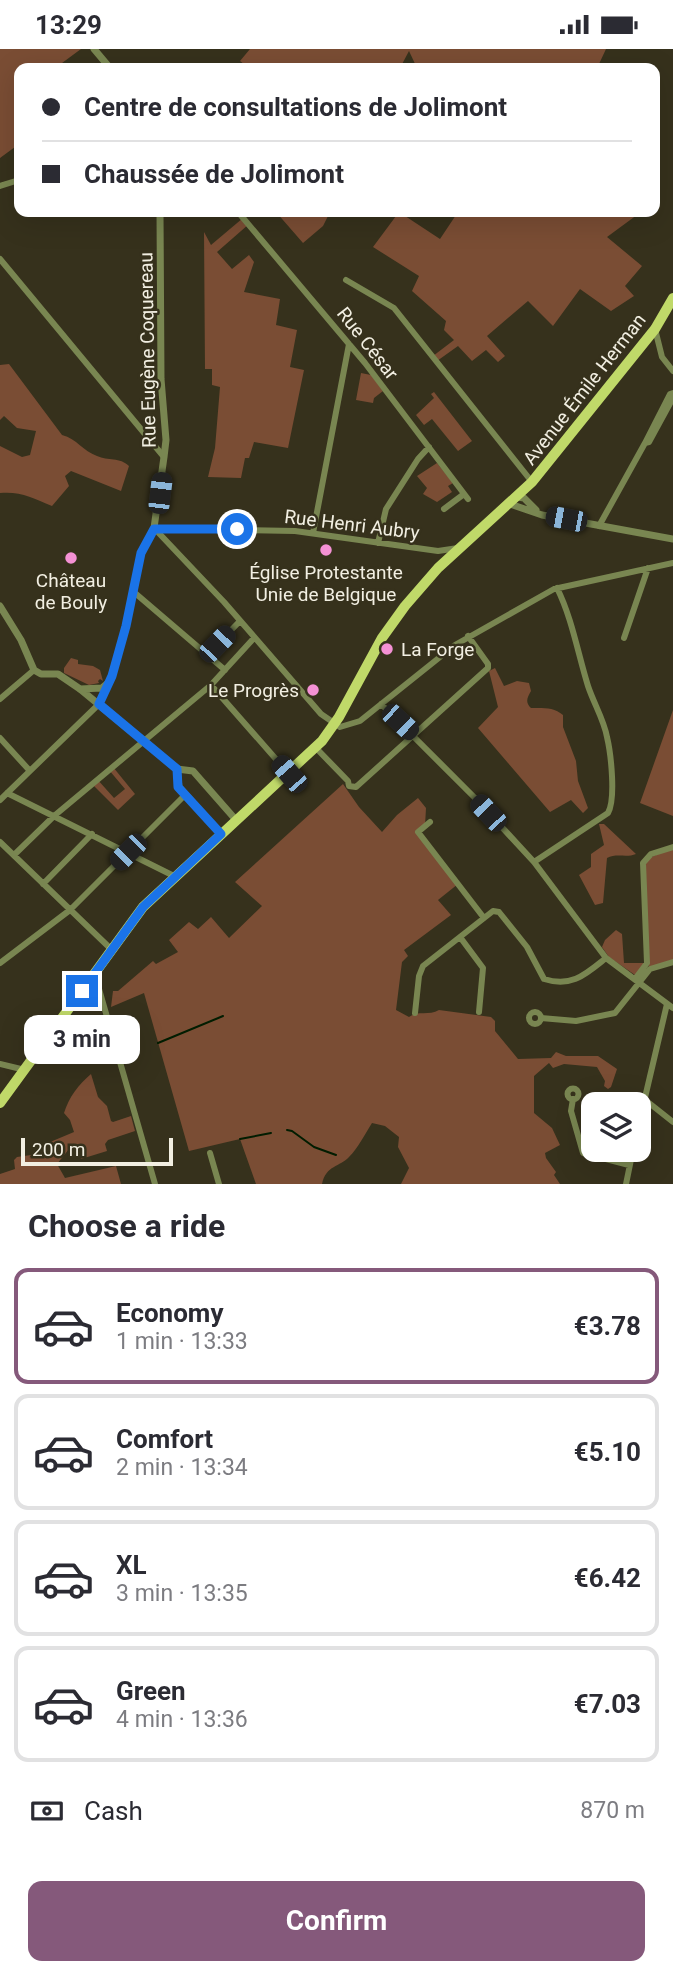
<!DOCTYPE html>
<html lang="en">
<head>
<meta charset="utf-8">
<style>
  body { margin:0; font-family:Roboto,sans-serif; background:#f7f7f7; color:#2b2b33; height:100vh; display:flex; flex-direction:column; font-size:26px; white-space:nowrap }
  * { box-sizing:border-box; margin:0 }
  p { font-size:23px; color:#7c7c81 }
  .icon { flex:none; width:38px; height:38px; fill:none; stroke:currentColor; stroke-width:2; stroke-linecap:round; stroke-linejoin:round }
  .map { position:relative; height:1135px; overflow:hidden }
  .side { display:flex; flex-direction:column; background:#fff; flex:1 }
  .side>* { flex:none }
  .banner { position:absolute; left:14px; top:14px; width:646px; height:154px; border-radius:14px; box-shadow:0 7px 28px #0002; display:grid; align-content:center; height:154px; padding:0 28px; background:#fff }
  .controls { position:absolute; left:581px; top:1043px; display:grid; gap:14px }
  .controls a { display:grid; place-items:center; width:70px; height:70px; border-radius:14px; background:#fff; box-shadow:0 7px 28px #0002; font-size:35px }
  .scale { position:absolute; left:21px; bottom:18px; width:152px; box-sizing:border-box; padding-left:7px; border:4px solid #f2efe2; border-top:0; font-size:19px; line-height:24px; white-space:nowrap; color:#f2efe2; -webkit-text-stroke:5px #36311c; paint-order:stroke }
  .end { position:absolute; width:32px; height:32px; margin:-16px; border:9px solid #1a73e8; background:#fff; box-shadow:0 0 0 4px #fff }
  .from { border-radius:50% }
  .bubble { position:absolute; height:49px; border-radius:14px; background:#fff; box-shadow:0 7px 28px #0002; font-size:23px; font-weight:700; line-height:49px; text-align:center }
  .car { position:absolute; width:21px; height:42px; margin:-21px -10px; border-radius:9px; box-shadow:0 0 5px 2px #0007; background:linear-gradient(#222 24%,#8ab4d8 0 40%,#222 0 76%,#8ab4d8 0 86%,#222 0) }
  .banner b { display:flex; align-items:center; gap:24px; height:66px; font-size:26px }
  .banner b+b { border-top:2px solid #e1e1e2 }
  .banner i { width:18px; height:18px; background:#2b2b33 }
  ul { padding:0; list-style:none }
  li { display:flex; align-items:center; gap:21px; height:116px; margin:0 14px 10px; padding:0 14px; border:4px solid #e1e1e2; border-radius:14px }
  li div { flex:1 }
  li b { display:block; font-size:26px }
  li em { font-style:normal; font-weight:700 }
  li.selected { border-color:#85597b }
  li>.icon { width:63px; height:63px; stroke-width:1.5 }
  h2 { padding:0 28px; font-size:32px; line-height:84px }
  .pay { display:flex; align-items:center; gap:18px; height:77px; padding:0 28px; font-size:26px }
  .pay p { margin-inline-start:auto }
  .cta { display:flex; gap:14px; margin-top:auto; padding:14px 28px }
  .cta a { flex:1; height:80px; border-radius:14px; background:#85597b; color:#fff; font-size:28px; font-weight:700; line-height:80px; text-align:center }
  .status { display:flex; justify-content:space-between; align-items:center; height:49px; padding:0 35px; background:#fff; direction:ltr }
  .status svg { height:19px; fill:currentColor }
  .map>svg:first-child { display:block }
  .green { fill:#7a4d34 }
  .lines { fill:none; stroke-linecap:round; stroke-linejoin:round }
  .stream { stroke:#011d01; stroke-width:2 }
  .minor { stroke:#798651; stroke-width:6 }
  .tertiary { stroke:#798651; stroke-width:7 }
  .primary { stroke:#c0d969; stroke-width:10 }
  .route { stroke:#1a73e8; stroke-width:9 }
  .poi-dot { fill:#f491d4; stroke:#36311c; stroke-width:2.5 }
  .labels { text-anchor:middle; stroke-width:5; stroke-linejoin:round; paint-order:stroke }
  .street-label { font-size:19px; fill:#f2efe2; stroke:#36311c }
  .poi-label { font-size:19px; fill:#f2efe2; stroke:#36311c }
</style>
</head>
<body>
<div class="status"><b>13:29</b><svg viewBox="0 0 49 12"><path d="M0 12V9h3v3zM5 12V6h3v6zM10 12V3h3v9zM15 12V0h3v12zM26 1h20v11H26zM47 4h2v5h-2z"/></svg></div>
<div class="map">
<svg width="673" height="1135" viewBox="0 0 673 1135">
  <rect width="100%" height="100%" fill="#36311c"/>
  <path class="green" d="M 0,0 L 81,0 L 62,14 L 65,19 L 19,19 L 19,95 L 0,109 Z
    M 250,0 L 606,0 L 599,15 L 607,19 L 417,19 L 409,2 L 400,19 L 249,19 L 240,12 Z
    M 276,163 L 330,163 L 323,177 L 303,194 Z
    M 399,163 L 440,190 L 458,163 L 641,163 L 607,188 L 642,217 L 625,237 L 634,247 L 611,262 L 580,240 L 553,277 L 528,252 L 487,287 L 505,307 L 498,313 L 486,301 L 472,312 L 458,297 L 437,312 L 433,307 L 454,291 L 444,281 L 446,272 L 412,242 L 419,227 L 373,198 Z
    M 243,169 L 249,175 L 217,203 L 232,220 L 249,206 L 254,213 L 244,243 L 280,250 L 276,276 L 297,281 L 290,318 L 304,321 L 288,399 L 254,393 L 249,409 L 245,409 L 241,429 L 208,428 L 215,399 L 220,338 L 212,336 L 212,320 L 205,320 L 204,183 L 211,196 Z
    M 9,315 L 62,386 C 77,390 83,402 97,407 C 108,412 120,408 129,417 L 121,442 L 71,422 L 65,427 L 69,437 L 52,457 C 33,449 20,442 0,444 L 0,397 L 22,408 L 30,406 L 36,382 L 17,379 L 4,367 L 0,371 L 0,316 Z
    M 361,324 L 371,326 L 383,342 L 374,349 L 373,354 L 356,351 Z
    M 434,343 L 472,392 L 458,402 L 432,370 L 424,376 L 416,366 L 434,349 L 431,345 Z
    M 437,414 L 453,434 L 448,437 L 452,443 L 437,453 L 423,445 L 427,439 L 417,427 Z
    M 71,609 L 78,611 L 78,615 L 93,617 L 100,621 L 103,632 L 100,630 L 98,632 L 99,634 L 89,636 L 64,624 L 64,619 Z
    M 495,619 L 504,637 L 517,632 L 529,634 L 531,642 C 527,649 525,653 531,659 C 543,659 554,658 563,666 L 563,678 L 576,712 L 578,732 L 588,759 L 583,764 L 571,751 L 550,763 L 478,679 L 498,658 L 489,622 Z
    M 673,661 L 673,767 L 640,754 Z
    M 113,718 L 135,745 L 118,761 L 92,735 L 97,730 L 114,749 L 125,740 L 109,721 Z
    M 343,735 L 359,758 L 382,783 L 397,766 L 418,749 L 426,759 L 425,777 L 418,783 L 458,835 L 438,851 L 451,866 L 404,901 L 408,907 L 402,913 L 396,961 L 409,968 C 418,961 429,967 439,961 L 491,968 L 495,972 L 495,982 L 518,1010 L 551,1009 L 556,1003 L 566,1007 L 598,1007 L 617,1020 L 611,1038 L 608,1040 L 604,1037 L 605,1032 L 597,1018 L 564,1015 L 553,1019 L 549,1014 L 534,1027 L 534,1064 L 552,1079 L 560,1096 L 545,1104 L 546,1109 L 556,1123 L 554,1126 L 560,1135 L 401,1135 L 409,1119 L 398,1098 L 399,1088 L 385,1077 L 372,1074 C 365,1085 358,1099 349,1108 C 340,1118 326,1116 322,1135 L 256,1135 L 240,1090 L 189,1102 L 144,944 L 111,958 L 113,942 L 118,942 L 153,912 L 156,915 L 178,903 L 169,891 L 189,873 L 198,880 L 211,868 L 229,889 L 262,857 L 235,833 Z
    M 599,775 L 604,775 L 636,805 C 627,809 616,804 607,809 L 603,854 L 595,856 L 579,826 L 591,818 L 591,805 L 604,796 Z
    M 673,799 L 673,912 L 649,922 L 644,811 Z
    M 616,881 L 622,885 L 624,914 L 645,914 L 635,926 L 609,908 L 602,898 L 605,891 Z
    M 91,1025 L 98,1048 L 107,1057 L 111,1072 L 113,1073 L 131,1067 L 135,1082 L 108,1091 L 105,1095 L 107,1102 L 81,1110 L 77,1097 L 69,1100 L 57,1115 L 65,1129 L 116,1117 L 121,1135 L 0,1135 L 0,1125 L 15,1120 L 14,1111 L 17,1108 L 38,1105 L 43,1096 L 74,1083 L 70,1071 L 64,1064 C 69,1048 78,1036 91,1025 Z"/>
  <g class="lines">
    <path class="stream" d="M 158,994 L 223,967
      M 287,1081 L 292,1082 L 314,1098 L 336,1106
      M 240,1090 L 271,1084"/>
    <path class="minor" d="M 0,137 L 19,131
      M 238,163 L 365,314 L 468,450
      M 0,210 L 164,408
      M 346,231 L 394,259 L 532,433
      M 655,280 L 662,308 L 673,322
      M 673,344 L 670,345 L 645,394 L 649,393 L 673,349
      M 444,460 L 464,445
      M 599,477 L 645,394
      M 154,479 L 224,553 L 321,665 L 340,678 L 360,672 L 455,596 L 554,540 L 673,514
      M 154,479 L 295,482 L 438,502 L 458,499
      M 313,484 L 349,295
      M 378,494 L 386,460 L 418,410 L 429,398
      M 135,544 L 225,621
      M 624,589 L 648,519
      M 207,606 L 239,573
      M 211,636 L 289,725
      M 0,650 L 34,621
      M 381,655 L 475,749 L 534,813 L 606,909 L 673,959
      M 0,689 L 30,722
      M 316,699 L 348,732 L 349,737 L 356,738 L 488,619 L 488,615 L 468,587
      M 7,744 L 174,827
      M 0,751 L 99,655
      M 430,773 L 418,783 L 484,869
      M 0,793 L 112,901
      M 14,806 L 54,767 L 211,636 L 254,589
      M 534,813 L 608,764 C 616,750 611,705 607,688 C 604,671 594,655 588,637 C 578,605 572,569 557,539
      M 43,835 L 92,785
      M 460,888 L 483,919 L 479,963
      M 0,914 L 70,861 L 185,746
      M 93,927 L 97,933 L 155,1135
      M 635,930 L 647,914 L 643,814 L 651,805 L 673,798
      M529 969a6 6 0 1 1 12 0a6 6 0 1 1-12 0Z
      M 415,964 L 419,927 L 423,917 L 493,862 L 499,863 L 527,898 L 544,930 C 572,939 586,925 606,909
      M 541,969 L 576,972 L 615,964 L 650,920 L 673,913
      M 0,1015 L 25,1021
      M567.5 1045a5.5 5.5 0 1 1 11 0a5.5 5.5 0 1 1-11 0Z
      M 573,1050 L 571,1062 L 583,1104 L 629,1116
      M 644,1050 L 673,1073
      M 639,1074 L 667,955
      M 210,1104 L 219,1135
      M 626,1135 L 633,1101"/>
    <path class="tertiary" d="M 94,0 L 110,19
      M 517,448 L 524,449 L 536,461
      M 510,455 L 542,466 L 673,490
      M 0,557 L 21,591 L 34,621 L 41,625 L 58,625 L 80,640 L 177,720
      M 80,640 L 102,639 L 108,634
      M 99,655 L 112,627 L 126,577 L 141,504 L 154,479 L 164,408 L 166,391 L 161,330 L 160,163
      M 177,720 L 193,722 L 236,771
      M 177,720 L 179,738 L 221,785"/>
    <path class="primary" d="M 0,1054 L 143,858 L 322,692 L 339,668 L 382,589 L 405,557 L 438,519 L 532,433 L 655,280 L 673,249"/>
  </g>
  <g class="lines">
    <path class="route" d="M 82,942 L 143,858 L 221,785 L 178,738 L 177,720 L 99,655 L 112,627 L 126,577 L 141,504 L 154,480 L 237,480"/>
  </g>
  <g class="poi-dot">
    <circle cx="326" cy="501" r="7"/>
    <circle cx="71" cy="509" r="7"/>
    <circle cx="387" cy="600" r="7"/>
    <circle cx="313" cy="641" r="7"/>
  </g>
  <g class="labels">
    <g class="street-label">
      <text transform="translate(368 294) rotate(52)" y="7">Rue César</text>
      <text transform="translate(147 301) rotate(-91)" y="7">Rue Eugène Coquereau</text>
      <text transform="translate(584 340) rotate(-52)" y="7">Avenue Émile Herman</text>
      <text transform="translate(352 475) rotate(7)" y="7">Rue Henri Aubry</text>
    </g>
    <g class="poi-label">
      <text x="326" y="530">Église Protestante<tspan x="326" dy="22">Unie de Belgique</tspan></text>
      <text x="71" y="538">Château<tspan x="71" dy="22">de Bouly</tspan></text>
      <text x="401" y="607" text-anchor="start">La Forge</text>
      <text x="299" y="648" text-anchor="end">Le Progrès</text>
    </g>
  </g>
</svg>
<div class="controls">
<a><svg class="icon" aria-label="layers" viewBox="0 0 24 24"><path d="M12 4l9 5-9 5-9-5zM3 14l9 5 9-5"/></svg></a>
</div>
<div class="scale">200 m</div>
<i class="end from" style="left:237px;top:480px"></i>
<i class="end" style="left:82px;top:942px"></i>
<div class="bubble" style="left:24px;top:966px;width:116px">3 min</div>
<i class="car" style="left:160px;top:444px;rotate:7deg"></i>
<i class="car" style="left:566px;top:470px;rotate:281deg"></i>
<i class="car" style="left:217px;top:595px;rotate:44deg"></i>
<i class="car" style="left:400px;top:673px;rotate:133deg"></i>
<i class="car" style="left:289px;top:725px;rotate:319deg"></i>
<i class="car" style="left:488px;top:764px;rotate:317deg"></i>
<i class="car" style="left:128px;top:803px;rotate:225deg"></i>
<div class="banner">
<b><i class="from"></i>Centre de consultations de Jolimont</b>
<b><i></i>Chaussée de Jolimont</b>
</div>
</div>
<section class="side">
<h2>Choose a ride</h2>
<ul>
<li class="selected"><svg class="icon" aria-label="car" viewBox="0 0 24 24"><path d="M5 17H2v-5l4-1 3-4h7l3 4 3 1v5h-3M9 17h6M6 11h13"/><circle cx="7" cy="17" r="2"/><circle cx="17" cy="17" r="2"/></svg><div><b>Economy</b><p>1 min · 13:33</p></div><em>€3.78</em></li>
<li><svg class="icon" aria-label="car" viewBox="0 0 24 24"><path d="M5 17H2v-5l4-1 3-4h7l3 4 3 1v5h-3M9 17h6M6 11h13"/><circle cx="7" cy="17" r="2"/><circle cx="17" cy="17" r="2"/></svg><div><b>Comfort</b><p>2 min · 13:34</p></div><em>€5.10</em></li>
<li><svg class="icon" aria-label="car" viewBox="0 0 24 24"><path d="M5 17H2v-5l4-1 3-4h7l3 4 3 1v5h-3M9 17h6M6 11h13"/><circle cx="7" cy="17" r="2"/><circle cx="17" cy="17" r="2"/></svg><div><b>XL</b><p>3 min · 13:35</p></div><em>€6.42</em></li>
<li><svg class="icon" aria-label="car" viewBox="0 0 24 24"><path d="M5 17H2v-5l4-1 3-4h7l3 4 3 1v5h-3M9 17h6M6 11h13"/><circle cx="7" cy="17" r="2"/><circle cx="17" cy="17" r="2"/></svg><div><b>Green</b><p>4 min · 13:36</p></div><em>€7.03</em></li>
</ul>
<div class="pay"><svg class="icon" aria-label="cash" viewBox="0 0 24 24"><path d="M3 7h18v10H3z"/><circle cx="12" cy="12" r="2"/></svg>Cash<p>870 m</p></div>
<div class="cta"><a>Confirm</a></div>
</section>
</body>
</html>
